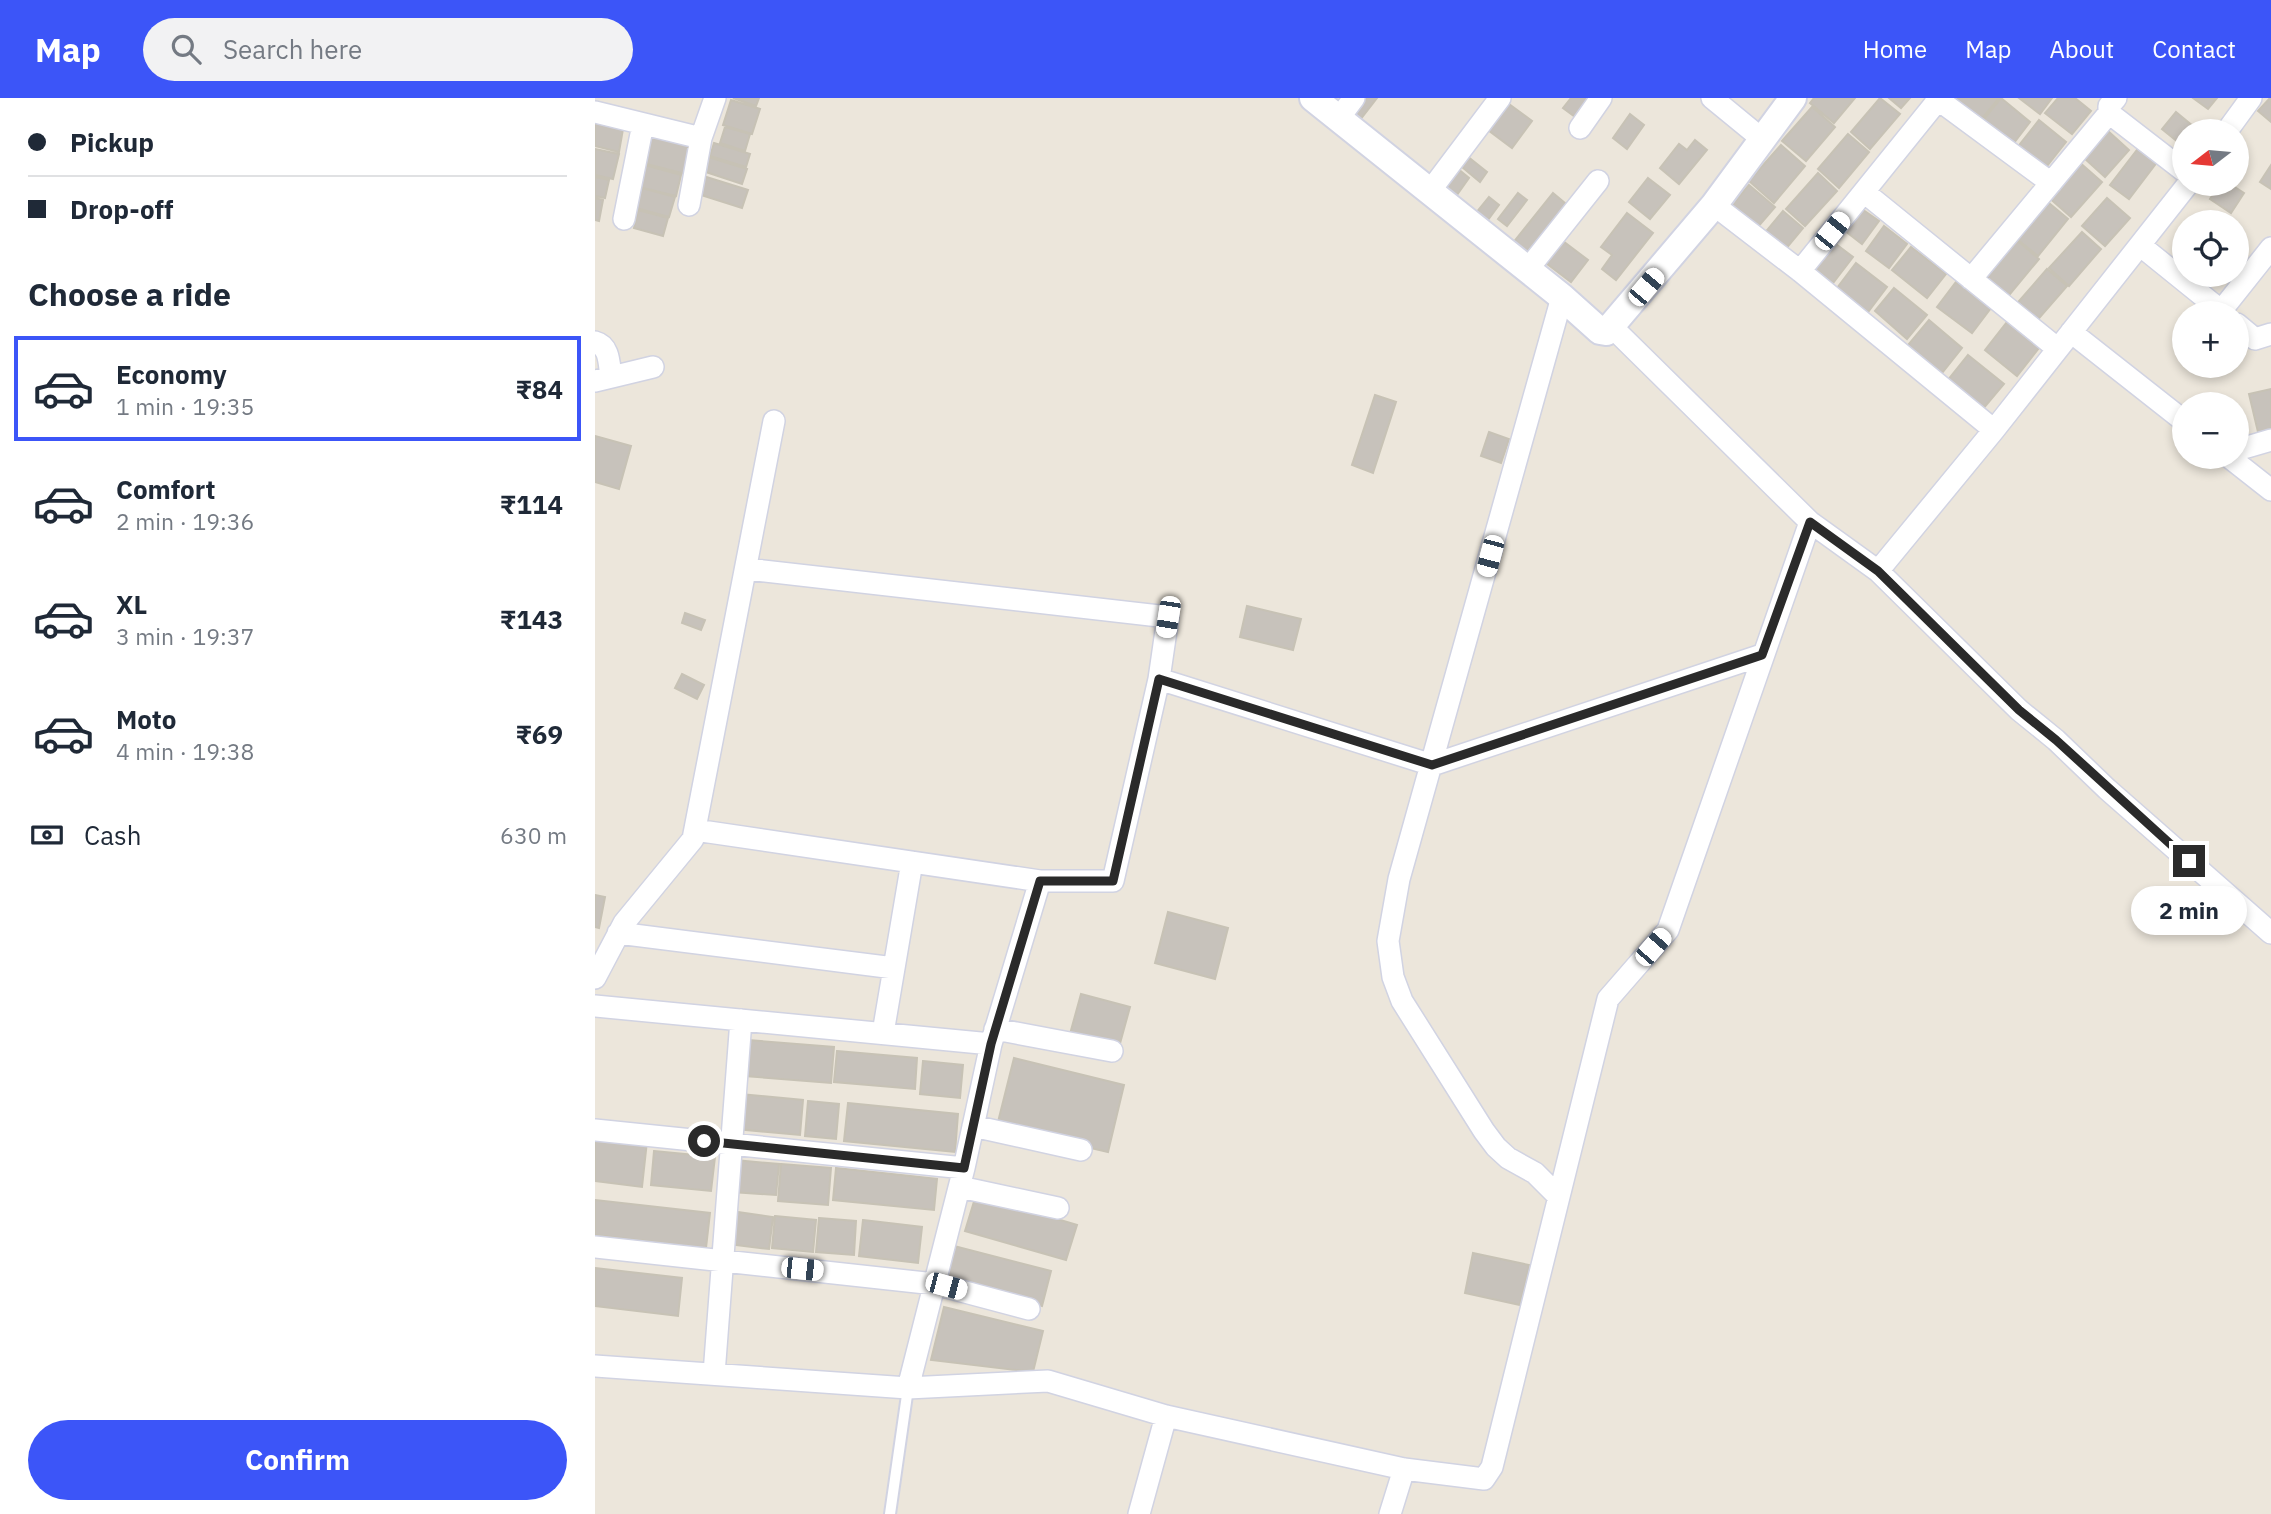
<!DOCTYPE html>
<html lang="en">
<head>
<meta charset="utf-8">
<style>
  body { margin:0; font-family:"IBM Plex Sans",sans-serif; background:#f2f2f3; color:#1f2937; height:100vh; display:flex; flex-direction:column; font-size:26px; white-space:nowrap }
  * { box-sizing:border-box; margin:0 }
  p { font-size:23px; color:#747a83 }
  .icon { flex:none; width:38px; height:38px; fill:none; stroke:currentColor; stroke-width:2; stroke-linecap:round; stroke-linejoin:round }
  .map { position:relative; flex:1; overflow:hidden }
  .drawer { display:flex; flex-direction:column; background:#fff; width:595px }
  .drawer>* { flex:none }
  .guide { display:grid; align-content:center; height:154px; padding:0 28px; background:#fff }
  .needle { width:46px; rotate:254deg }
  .controls { position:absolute; left:1577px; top:21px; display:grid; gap:14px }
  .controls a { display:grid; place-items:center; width:77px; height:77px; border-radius:50%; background:#fff; box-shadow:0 4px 10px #0003; font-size:35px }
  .end { position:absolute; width:32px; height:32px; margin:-16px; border:9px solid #2a2a2a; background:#fff; box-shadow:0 0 0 4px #fff }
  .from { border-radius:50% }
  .bubble { position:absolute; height:49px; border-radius:24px; background:#fff; box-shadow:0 4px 10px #0003; font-size:23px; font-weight:700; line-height:49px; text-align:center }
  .car { position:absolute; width:21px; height:42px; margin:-21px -10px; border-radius:9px; box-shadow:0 0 5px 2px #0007; background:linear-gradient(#fff 24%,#345 0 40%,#fff 0 76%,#345 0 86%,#fff 0) }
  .guide b { display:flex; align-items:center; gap:24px; height:66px; font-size:26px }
  .guide b+b { border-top:2px solid #e0e1e3 }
  .guide i { width:18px; height:18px; background:#1f2937 }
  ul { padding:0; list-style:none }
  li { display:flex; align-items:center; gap:21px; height:105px; margin:0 14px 10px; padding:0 14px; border:4px solid transparent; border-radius:0px }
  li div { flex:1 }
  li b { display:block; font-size:26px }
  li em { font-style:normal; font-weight:700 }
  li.active { border-color:#3c55f8 }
  li>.icon { width:63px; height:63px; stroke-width:1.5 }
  h2 { padding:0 28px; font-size:32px; line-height:84px }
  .pay { display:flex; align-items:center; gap:18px; height:77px; padding:0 28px; font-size:26px }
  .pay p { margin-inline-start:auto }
  .action { display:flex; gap:14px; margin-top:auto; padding:14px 28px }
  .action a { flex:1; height:80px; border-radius:42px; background:#3c55f8; color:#fff; font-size:28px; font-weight:700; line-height:80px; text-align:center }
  header { display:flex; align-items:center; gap:42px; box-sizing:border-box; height:98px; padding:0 35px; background:#3c55f8; color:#fff }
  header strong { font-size:33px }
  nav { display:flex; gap:38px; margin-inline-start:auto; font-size:24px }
  .search { width:490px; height:63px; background:#f2f2f3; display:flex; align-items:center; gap:18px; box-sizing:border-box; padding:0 24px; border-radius:38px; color:#747a83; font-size:26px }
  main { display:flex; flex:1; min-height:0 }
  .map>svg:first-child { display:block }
  .building { fill:#c7c2bb; stroke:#c7c2b5; stroke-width:2 }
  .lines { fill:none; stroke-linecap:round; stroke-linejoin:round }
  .service-casing { stroke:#d1d3e2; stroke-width:14 }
  .minor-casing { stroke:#d1d3e2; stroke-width:24 }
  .tertiary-casing { stroke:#d1d3e2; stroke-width:30 }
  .service { stroke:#fff; stroke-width:10 }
  .minor { stroke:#fff; stroke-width:21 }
  .tertiary { stroke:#fff; stroke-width:26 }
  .route { stroke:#2a2a2a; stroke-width:9 }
</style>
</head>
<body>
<header>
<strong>Map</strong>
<div class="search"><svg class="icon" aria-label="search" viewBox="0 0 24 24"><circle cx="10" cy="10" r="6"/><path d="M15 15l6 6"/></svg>Search here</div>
<nav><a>Home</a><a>Map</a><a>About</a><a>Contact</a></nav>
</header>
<main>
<section class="drawer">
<div class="guide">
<b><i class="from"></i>Pickup</b>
<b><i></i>Drop-off</b>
</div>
<h2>Choose a ride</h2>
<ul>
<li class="active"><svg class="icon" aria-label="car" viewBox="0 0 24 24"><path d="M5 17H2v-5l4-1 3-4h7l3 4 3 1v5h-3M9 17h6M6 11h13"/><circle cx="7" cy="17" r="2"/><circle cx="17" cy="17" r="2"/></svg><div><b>Economy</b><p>1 min · 19:35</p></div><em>₹84</em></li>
<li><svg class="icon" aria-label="car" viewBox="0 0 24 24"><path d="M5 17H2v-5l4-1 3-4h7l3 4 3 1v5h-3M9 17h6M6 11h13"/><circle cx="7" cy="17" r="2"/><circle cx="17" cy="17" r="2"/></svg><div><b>Comfort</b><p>2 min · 19:36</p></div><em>₹114</em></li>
<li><svg class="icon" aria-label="car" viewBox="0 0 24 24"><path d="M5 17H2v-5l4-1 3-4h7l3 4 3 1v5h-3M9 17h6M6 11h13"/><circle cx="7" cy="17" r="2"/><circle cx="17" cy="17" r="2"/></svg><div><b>XL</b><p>3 min · 19:37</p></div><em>₹143</em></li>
<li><svg class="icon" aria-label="car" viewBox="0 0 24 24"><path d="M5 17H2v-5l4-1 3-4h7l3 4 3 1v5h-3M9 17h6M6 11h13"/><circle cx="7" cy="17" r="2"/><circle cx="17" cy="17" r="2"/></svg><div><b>Moto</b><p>4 min · 19:38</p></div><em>₹69</em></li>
</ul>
<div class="pay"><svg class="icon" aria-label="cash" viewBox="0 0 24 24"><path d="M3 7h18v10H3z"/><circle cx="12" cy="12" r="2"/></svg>Cash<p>630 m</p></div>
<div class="action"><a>Confirm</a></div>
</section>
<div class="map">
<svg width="1676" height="1416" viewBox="0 0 1676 1416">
  <rect width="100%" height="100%" fill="#ece6db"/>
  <path class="building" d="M 138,0 L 164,0 L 161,8 Z
    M 761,0 L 782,0 L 761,27 L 748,17 Z
    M 976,0 L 999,0 L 983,21 L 968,10 Z
    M 1219,0 L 1260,0 L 1239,25 L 1215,5 Z
    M 1285,0 L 1305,16 L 1275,51 L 1256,34 Z
    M 1294,0 L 1315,0 L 1306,10 Z
    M 1355,0 L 1404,0 L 1384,24 Z
    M 1406,0 L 1435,24 L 1415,50 L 1385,26 Z
    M 1424,0 L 1457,0 L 1445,16 Z
    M 1463,0 L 1480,0 L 1496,13 L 1477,36 L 1450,15 Z
    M 1598,0 L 1622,0 L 1613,11 Z
    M 1675,0 L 1676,0 L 1676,24 L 1663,13 Z
    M 136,2 L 165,11 L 157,36 L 128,27 Z
    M 914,6 L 937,23 L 917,50 L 893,32 Z
    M 1217,9 L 1240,29 L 1211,63 L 1187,43 Z
    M 1581,14 L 1604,33 L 1589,33 L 1589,49 L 1567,31 Z
    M 1035,16 L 1049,27 L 1032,51 L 1018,40 Z
    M 1444,22 L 1471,44 L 1448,73 L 1421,51 Z
    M 0,25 L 28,31 L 24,54 L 0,48 Z
    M 130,29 L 155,36 L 150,53 L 125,45 Z
    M 1513,33 L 1534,52 L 1510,79 L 1489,60 Z
    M 52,36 L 101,49 L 94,77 L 44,64 Z
    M 1253,36 L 1274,54 L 1244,90 L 1223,71 Z
    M 1100,42 L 1112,52 L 1084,86 L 1065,70 L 1084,46 L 1092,52 Z
    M 119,45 L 155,56 L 151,69 L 115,58 Z
    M 1186,47 L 1210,68 L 1179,105 L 1154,83 Z
    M 1545,48 L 1563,63 L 1534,101 L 1515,87 Z
    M 0,51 L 24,56 L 18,81 L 0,77 Z
    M 867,54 L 892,74 L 885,84 L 860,63 Z
    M 113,59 L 152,71 L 147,86 L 108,73 Z
    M 1483,63 L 1507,84 L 1476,119 L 1452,98 Z
    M 50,67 L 86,77 L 81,98 L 44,89 Z
    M 1676,67 L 1676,91 L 1665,84 Z
    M 862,70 L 874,80 L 859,101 L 846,92 Z
    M 1223,75 L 1242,93 L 1210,128 L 1191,111 Z
    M 105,77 L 153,92 L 147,110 L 100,95 Z
    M 0,79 L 14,82 L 10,100 L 0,98 Z
    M 1053,80 L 1075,97 L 1055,121 L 1034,104 Z
    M 1625,86 L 1635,86 L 1649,95 L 1636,115 L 1615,101 Z
    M 1154,87 L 1180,109 L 1161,131 L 1135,109 Z
    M 47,90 L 80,99 L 74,119 L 41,110 Z
    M 923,95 L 932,102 L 912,128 L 903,121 Z
    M 958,95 L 971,106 L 930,157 L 917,146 Z
    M 894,99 L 904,107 L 887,130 L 876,121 Z
    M 0,100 L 8,102 L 4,123 L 0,122 Z
    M 1448,100 L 1473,121 L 1443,158 L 1417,137 Z
    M 1512,100 L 1535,120 L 1510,148 L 1487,128 Z
    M 1261,107 L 1284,123 L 1267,146 L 1245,129 Z
    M 43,112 L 73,120 L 68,138 L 39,130 Z
    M 1188,113 L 1208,130 L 1189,153 L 1169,136 Z
    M 1032,115 L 1058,135 L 1021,182 L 1007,171 L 1017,157 L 1006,149 Z
    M 1289,128 L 1312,146 L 1294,170 L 1271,153 Z
    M 1487,134 L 1506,151 L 1474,188 L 1454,170 Z
    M 1418,139 L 1444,161 L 1410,202 L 1384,180 Z
    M 964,140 L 993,162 L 976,184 L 947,162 Z
    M 1233,140 L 1258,159 L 1238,185 L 1214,166 Z
    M 1316,149 L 1351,176 L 1332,200 L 1297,172 Z
    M 1261,165 L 1292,189 L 1273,214 L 1242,190 Z
    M 1452,171 L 1472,188 L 1438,227 L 1418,210 Z
    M 1361,184 L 1396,210 L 1377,235 L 1342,209 Z
    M 1299,190 L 1332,217 L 1312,241 L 1280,213 Z
    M 1334,222 L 1367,250 L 1347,275 L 1313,247 Z
    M 1412,224 L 1444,250 L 1422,278 L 1390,252 Z
    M 1373,257 L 1409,286 L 1387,312 L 1352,283 Z
    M 1676,291 L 1676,331 L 1663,334 L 1654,296 Z
    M 780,297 L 801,304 L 778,375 L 757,367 Z
    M 894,334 L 914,341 L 906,365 L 886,358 Z
    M 0,338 L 36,348 L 24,391 L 0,384 Z
    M 652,508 L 706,521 L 698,552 L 645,539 Z
    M 90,515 L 110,522 L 106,532 L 87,525 Z
    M 87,576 L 109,587 L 102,601 L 80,590 Z
    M 0,797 L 10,799 L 4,830 L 0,829 Z
    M 573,814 L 633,830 L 620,881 L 560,865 Z
    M 486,896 L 535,909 L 524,949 L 475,936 Z
    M 153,942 L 239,949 L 236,985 L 150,978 Z
    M 242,953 L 322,960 L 320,991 L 239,984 Z
    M 419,960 L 529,987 L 513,1054 L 402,1028 Z
    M 328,963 L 368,967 L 365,1000 L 325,996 Z
    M 145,996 L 208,1002 L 205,1037 L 141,1031 Z
    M 213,1003 L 244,1006 L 241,1041 L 210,1038 Z
    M 253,1005 L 363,1016 L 360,1054 L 249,1043 Z
    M 0,1036 L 52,1043 L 47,1089 L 0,1083 Z
    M 59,1053 L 120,1059 L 116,1093 L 56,1087 Z
    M 140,1062 L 184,1066 L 181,1097 L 137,1094 Z
    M 186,1066 L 236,1070 L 233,1107 L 183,1103 Z
    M 241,1070 L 342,1081 L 339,1112 L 238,1102 Z
    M 381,1097 L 482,1127 L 471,1162 L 370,1133 Z
    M 0,1102 L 115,1115 L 111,1150 L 0,1137 Z
    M 136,1113 L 178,1119 L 174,1151 L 132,1146 Z
    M 180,1118 L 221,1122 L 218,1154 L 177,1150 Z
    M 224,1120 L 261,1123 L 259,1157 L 221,1154 Z
    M 268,1122 L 327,1129 L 323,1165 L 264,1158 Z
    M 359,1148 L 456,1173 L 447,1208 L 350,1183 Z
    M 878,1155 L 934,1167 L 925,1207 L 870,1195 Z
    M 0,1170 L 87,1180 L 83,1218 L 0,1208 Z
    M 349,1209 L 448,1233 L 438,1274 L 336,1262 Z"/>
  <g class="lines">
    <g class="service-casing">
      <path id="service" d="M 295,1416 L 313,1290"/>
    </g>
    <g class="minor-casing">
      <path id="minor" d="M 1117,0 L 1167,41
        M 1341,0 L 1456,85
        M 0,14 L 106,40
        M 1514,15 L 1589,73
        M 744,20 L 759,0
        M 985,30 L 1006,0
        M 1632,33 L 1656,0
        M 835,93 L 905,0
        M 1269,94 L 1463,251
        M 94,107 L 106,40 L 120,0
        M 1119,107 L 1205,173 L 1399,332
        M 29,121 L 48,26
        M 1546,148 L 1629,215
        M 933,171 L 1003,83
        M 1205,173 L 1343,2
        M 1376,181 L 1514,15 L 1514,8 L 1521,0
        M 1626,213 L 1676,150
        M 1642,226 L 1660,241 L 1676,236
        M 1017,229 L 1215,424 L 1283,473 L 1424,612 L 1461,642 L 1512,691 L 1676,835
        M 1476,234 L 1589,323
        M 0,244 C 15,248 14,266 16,279
        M 0,283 L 58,269
        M 1642,352 L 1676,342
        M 1634,359 L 1676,392
        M 152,471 L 573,519 L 564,581 L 518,783 L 445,783 L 396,946 L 369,1070 L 313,1290
        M 1283,473 L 1399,332 L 1593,86
        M 564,581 L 837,667 L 1167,557
        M 100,732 L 445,783
        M 23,835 L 299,870
        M 0,880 L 29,825 L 98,741 L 179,323
        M 0,908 L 396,946
        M 400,931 L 517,953
        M 288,935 L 317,764
        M 378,1028 L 486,1052
        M 0,1032 L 369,1070
        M 365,1089 L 463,1110
        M 964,1099 L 940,1075 L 913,1060 L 901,1049 L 889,1033 L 807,903 L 798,879 L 793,843 L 804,781 L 967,199
        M 0,1149 L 340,1186 L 434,1211
        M 0,1268 L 313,1290 L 453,1283 L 571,1318 L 809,1371 L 889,1381 L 897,1369 L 1013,901 L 1073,832 L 1215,424
        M 119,1276 L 146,922
        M 544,1416 L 571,1318
        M 795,1416 L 809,1371"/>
    </g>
    <g class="tertiary-casing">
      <path id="tertiary" d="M 718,0 L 967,199 L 1005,233 L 1011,234 L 1119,107 L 1198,0"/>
    </g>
    <use href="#service" class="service"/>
    <use href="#minor" class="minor"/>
    <use href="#tertiary" class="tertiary"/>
  </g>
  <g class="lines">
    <path class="route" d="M 109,1043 L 369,1070 L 396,946 L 445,783 L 518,783 L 564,581 L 837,667 L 1167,557 L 1215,424 L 1283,473 L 1424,612 L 1461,642 L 1594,763"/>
  </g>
</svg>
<div class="controls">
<a><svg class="needle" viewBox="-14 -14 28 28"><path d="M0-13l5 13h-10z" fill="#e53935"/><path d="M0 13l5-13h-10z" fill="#747a83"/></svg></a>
<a><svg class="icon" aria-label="locate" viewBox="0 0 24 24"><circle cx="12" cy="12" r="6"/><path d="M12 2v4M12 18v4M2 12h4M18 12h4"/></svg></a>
<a>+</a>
<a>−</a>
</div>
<i class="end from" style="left:109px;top:1043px"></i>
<i class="end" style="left:1594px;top:763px"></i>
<div class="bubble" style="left:1536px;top:788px;width:116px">2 min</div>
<i class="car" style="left:1237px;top:133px;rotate:39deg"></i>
<i class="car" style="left:1051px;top:189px;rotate:40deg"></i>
<i class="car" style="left:895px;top:458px;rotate:195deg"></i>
<i class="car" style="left:573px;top:519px;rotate:189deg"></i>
<i class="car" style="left:1058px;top:849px;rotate:41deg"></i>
<i class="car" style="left:207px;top:1171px;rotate:96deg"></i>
<i class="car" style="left:351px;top:1188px;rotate:105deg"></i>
</div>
</main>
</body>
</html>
